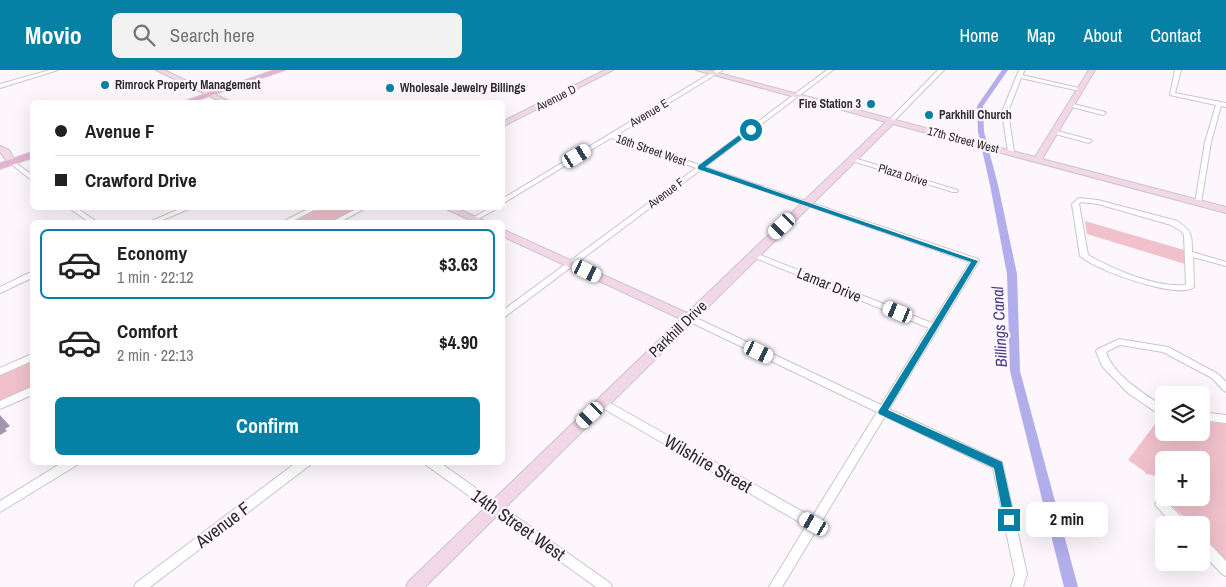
<!DOCTYPE html>
<html lang="en">
<head>
<meta charset="utf-8">
<style>
  body { margin:0; font-family:"Archivo Narrow",sans-serif; background:#f2f2f2; color:#202124; height:100vh; display:flex; flex-direction:column; font-size:19px; white-space:nowrap }
  * { box-sizing:border-box; margin:0 }
  p { font-size:16px; color:#757577 }
  .icon { flex:none; width:28px; height:28px; fill:none; stroke:currentColor; stroke-width:2; stroke-linecap:round; stroke-linejoin:round }
  .map { position:relative; flex:1; overflow:hidden }
  .panel { position:absolute; left:30px; top:150px; width:475px; height:245px; display:flex; flex-direction:column; background:#fff; border-radius:8px; box-shadow:0 5px 20px #0002 }
  .panel>* { flex:none }
  .guide { position:absolute; left:30px; top:30px; width:475px; height:110px; border-radius:8px; box-shadow:0 5px 20px #0002; display:grid; align-content:center; height:110px; padding:0 25px; background:#fff }
  .buttons { position:absolute; left:1155px; top:316px; display:grid; gap:10px }
  .buttons a { display:grid; place-items:center; width:55px; height:55px; border-radius:8px; background:#fff; box-shadow:0 5px 20px #0002; font-size:25px }
  .end { position:absolute; width:22px; height:22px; margin:-11px; border:6px solid #0780a6; background:#fff; box-shadow:0 0 0 2px #fff }
  .from { border-radius:50% }
  .bubble { position:absolute; height:35px; border-radius:8px; background:#fff; box-shadow:0 5px 20px #0002; font-size:16px; font-weight:700; line-height:35px; text-align:center }
  .car { position:absolute; width:15px; height:30px; margin:-15px -8px; border-radius:6px; box-shadow:0 0 4px 1px #0007; background:linear-gradient(#fff 24%,#345 0 40%,#fff 0 76%,#345 0 86%,#fff 0) }
  .guide b { display:flex; align-items:center; gap:18px; height:48px; font-size:19px }
  .guide b+b { border-top:1px solid #e0e0e0 }
  .guide i { width:12px; height:12px; background:#202124 }
  ul { padding:9px 0 0; list-style:none }
  li { display:flex; align-items:center; gap:15px; height:70px; margin:0 10px 8px; padding:0 15px; border:2px solid transparent; border-radius:8px }
  li div { flex:1 }
  li b { display:block; font-size:19px }
  li em { font-style:normal; font-weight:700 }
  li.current { border-color:#0780a6 }
  li>.icon { width:45px; height:45px; stroke-width:1.5 }
  .action { display:flex; gap:10px; margin-top:auto; padding:10px 25px }
  .action a { flex:1; height:58px; border-radius:8px; background:#0780a6; color:#fff; font-size:20px; font-weight:700; line-height:58px; text-align:center }
  header { display:flex; align-items:center; gap:30px; box-sizing:border-box; height:70px; padding:0 25px; background:#0780a6; color:#fff }
  header strong { font-size:24px }
  nav { display:flex; gap:28px; margin-inline-start:auto; font-size:18px }
  .search { width:350px; height:45px; background:#f2f2f2; display:flex; align-items:center; gap:12px; box-sizing:border-box; padding:0 18px; border-radius:8px; color:#757577; font-size:19px }
  .map>svg:first-child { display:block }
  .green { fill:#f0c1cb }
  .lines { fill:none; stroke-linecap:round; stroke-linejoin:round }
  .canal { fill:#b2aeec; fill-rule:evenodd }
  .street-casing { stroke:#cbc5cb; stroke-width:2 }
  .secondary-casing { stroke:#cbc5cb; stroke-width:2 }
  .primary-casing { stroke:#d5d5d5; stroke-width:2 }
  .street { fill:#fff; fill-rule:evenodd }
  .secondary { fill:#f2d8e7; fill-rule:evenodd }
  .primary { fill:#e5b2cf; fill-rule:evenodd }
  .shaded-wall { fill:#a397b0 }
  .route { fill:#0780a6 }
  .poi-dot { fill:#0780a6; stroke:#fdf7fd; stroke-width:2 }
  .labels { text-anchor:middle; stroke-width:4.5; stroke-linejoin:round; paint-order:stroke }
  .far-poi-label { font-size:12px; font-weight:bold; fill:#2d2b2d; stroke:#fdf7fd; text-anchor:start }
  .far-street-label { font-size:12px; fill:#2d2b2d; stroke:#fdf7fd }
  .street-label { font-size:15px; fill:#2d2b2d; stroke:#fdf7fd }
  .water-label { font-size:16px; font-style:italic; fill:#463c84; stroke:#fdf7fd }
  .near-street-label { font-size:18px; fill:#2d2b2d; stroke:#fdf7fd }
</style>
</head>
<body>
<header>
<strong>Movio</strong>
<div class="search"><svg class="icon" aria-label="search" viewBox="0 0 24 24"><circle cx="10" cy="10" r="6"/><path d="M15 15l6 6"/></svg>Search here</div>
<nav><a>Home</a><a>Map</a><a>About</a><a>Contact</a></nav>
</header>
<div class="map">
<svg width="1226" height="517" viewBox="0 0 1226 517">
  <rect width="100%" height="100%" fill="#fdf7fd"/>
  <path class="green" d="M 321,138 L 358,138 L 331,152 L 293,152 Z
    M 1085,151 L 1184,180 L 1185,194 L 1087,164 Z
    M 32,292 L 32,316 L 0,331 L 0,306 Z
    M 1161,346 L 1164,346 L 1164,362 L 1201,362 L 1201,351 L 1226,354 L 1226,490 L 1201,463 L 1201,455 L 1194,455 L 1172,436 L 1179,432 L 1178,428 L 1201,428 L 1201,390 L 1164,390 L 1164,410 L 1153,405 L 1146,404 L 1144,401 L 1128,390 Z"/>
  <g class="lines">
    <path class="canal" d="M 1002,0 L 1008,0 L 983,36 L 984,62 L 998,115 L 1017,204 L 1020,301 L 1078,517 L 1064,517 L 1010,301 L 1007,204 L 990,115 L 978,62 L 977,36 Z"/>
    <g class="street-casing">
      <path id="street" d="M 50,0 L 58,0 L 0,18 L 0,14 Z
        M 716,0 L 723,0 L 615,66 L 700,95 L 827,0 L 833,0 L 705,97 L 978,189 L 979,191 L 889,339 L 1002,392 L 1027,504 L 1023,517 L 1011,517 L 1015,504 L 993,398 L 885,346 L 782,517 L 769,517 L 806,456 L 599,336 L 597,333 L 599,330 L 605,330 L 812,447 L 877,342 L 686,250 L 685,248 L 689,245 L 692,246 L 881,335 L 929,258 L 748,185 L 752,183 L 755,183 L 932,253 L 970,192 L 702,99 L 502,249 L 502,241 L 696,98 L 611,68 L 502,134 L 502,129 Z
        M 938,0 L 944,0 L 893,52 L 889,52 L 889,50 Z
        M 1019,0 L 1025,0 L 1022,5 L 1083,19 L 1080,21 L 1021,8 L 1008,42 L 1014,82 L 1011,84 L 1008,82 L 1002,42 Z
        M 1175,0 L 1181,0 L 1175,23 L 1226,33 L 1226,37 L 1221,36 L 1211,72 L 1201,133 L 1198,135 L 1195,133 L 1205,72 L 1216,35 L 1170,25 Z
        M 1070,33 L 1105,42 L 1106,43 L 1103,45 L 1068,36 L 1068,34 Z
        M 1054,60 L 1091,70 L 1092,71 L 1089,73 L 1052,63 L 1051,62 Z
        M 851,87 L 957,120 L 958,121 L 957,122 L 953,122 L 849,90 L 849,88 Z
        M 12,90 L 32,105 L 32,110 L 30,109 L 10,93 L 10,91 Z
        M 1079,128 L 1098,130 L 1177,151 C 1192,161 1192,165 1192,182 L 1226,192 L 1226,196 L 1193,187 L 1194,217 C 1178,230 1095,200 1080,186 L 1072,134 ZM 1081,132 L 1098,134 L 1171,155 L 1181,161 L 1184,165 L 1186,215 C 1156,218 1113,199 1088,185 L 1079,134 Z
        M 69,138 L 77,138 L 97,152 L 89,152 Z
        M 182,138 L 191,138 L 158,152 L 149,152 Z
        M 310,138 L 318,138 L 291,152 L 282,152 Z
        M 358,138 L 366,138 L 340,152 L 331,152 Z
        M 490,138 L 498,138 L 473,152 L 465,152 Z
        M 29,203 L 32,203 L 32,208 L 0,223 L 0,217 Z
        M 1119,269 L 1168,277 L 1218,304 L 1226,312 L 1226,322 L 1223,320 L 1212,308 L 1163,282 L 1120,275 L 1106,282 C 1114,306 1143,323 1164,337 L 1164,346 L 1160,345 L 1128,323 L 1102,296 L 1096,281 L 1098,279 Z
        M 32,284 L 32,291 L 0,305 L 0,298 Z
        M 29,318 L 32,318 L 32,325 L 0,339 L 0,331 Z
        M 1201,342 L 1226,345 L 1226,353 L 1201,350 Z
        M 63,392 L 78,392 L 77,395 L 0,442 L 0,431 Z
        M 297,392 L 311,392 L 310,395 L 150,517 L 134,517 L 136,513 Z
        M 425,392 L 439,392 L 610,513 L 612,517 L 596,517 L 426,395 Z
        M 1161,429 L 1165,431 L 1186,451 L 1188,455 L 1174,455 L 1157,437 L 1155,434 L 1157,431 Z
        M 1201,468 L 1205,469 L 1226,491 L 1226,506 L 1222,504 L 1201,482 Z"/>
    </g>
    <g class="secondary-casing">
      <path id="secondary" d="M 156,0 L 164,0 L 231,32 L 222,32 Z
        M 605,0 L 613,0 L 502,57 L 502,52 Z
        M 696,0 L 707,0 L 1035,87 L 1089,0 L 1095,0 L 1042,89 L 1226,137 L 1226,143 L 893,54 L 425,517 L 406,517 L 408,512 L 681,249 L 502,166 L 502,159 L 687,243 L 886,52 Z
        M 0,76 L 9,80 L 16,92 L 15,94 L 9,94 L 0,82 Z
        M 444,138 L 456,138 L 487,152 L 475,152 Z"/>
    </g>
    <g class="primary-casing">
      <path id="primary" d="M 274,0 L 285,0 L 192,32 L 182,32 Z
        M 32,82 L 32,88 L 0,99 L 0,93 Z"/>
    </g>
    <use href="#street" class="street"/>
    <use href="#secondary" class="secondary"/>
    <use href="#primary" class="primary"/>
  </g>
  <path class="shaded-wall" d="M 0,345 L 10,356 L 5,359 L 7,361 L 0,365 Z"/>
  <path class="route" d="M 749,58 L 754,60 L 705,97 L 978,191 L 888,340 L 1002,392 L 1015,450 L 1013,453 L 1006,453 L 1004,450 L 994,398 L 879,344 L 878,342 L 971,192 L 698,99 L 698,96 Z"/>
  <g class="poi-dot">
    <circle cx="105" cy="15" r="5"/>
    <circle cx="390" cy="18" r="5"/>
    <circle cx="871" cy="34" r="5"/>
    <circle cx="929" cy="45" r="5"/>
  </g>
  <g class="labels">
    <g class="far-poi-label">
      <text x="115" y="19">Rimrock Property Management</text>
      <text x="400" y="22">Wholesale Jewelry Billings</text>
      <text x="861" y="38" text-anchor="end">Fire Station 3</text>
      <text x="939" y="49">Parkhill Church</text>
    </g>
    <g class="far-street-label">
      <text transform="translate(556 28) rotate(-27)" y="4">Avenue D</text>
      <text transform="translate(649 43) rotate(-31)" y="4">Avenue E</text>
      <text transform="translate(963 70) rotate(15)" y="4">17th Street West</text>
      <text transform="translate(651 80) rotate(19)" y="4">16th Street West</text>
      <text transform="translate(903 105) rotate(17)" y="4">Plaza Drive</text>
      <text transform="translate(666 123) rotate(-37)" y="4">Avenue F</text>
    </g>
    <g class="street-label">
      <text transform="translate(829 215) rotate(22)" y="5">Lamar Drive</text>
      <text transform="translate(678 259) rotate(-44)" y="5">Parkhill Drive</text>
    </g>
    <g class="water-label">
      <text transform="translate(999 257) rotate(-93)" y="6">Billings Canal</text>
    </g>
    <g class="near-street-label">
      <text transform="translate(708 394) rotate(30)" y="6">Wilshire Street</text>
      <text transform="translate(223 455) rotate(-37)" y="6">Avenue F</text>
      <text transform="translate(518 455) rotate(35)" y="6">14th Street West</text>
    </g>
  </g>
</svg>
<div class="buttons">
<a><svg class="icon" aria-label="layers" viewBox="0 0 24 24"><path d="M12 4l9 5-9 5-9-5zM3 14l9 5 9-5"/></svg></a>
<a>+</a>
<a>−</a>
</div>
<i class="end from" style="left:751px;top:60px"></i>
<i class="end" style="left:1009px;top:450px"></i>
<div class="bubble" style="left:1026px;top:432px;width:82px">2 min</div>
<i class="car" style="left:577px;top:86px;rotate:59deg"></i>
<i class="car" style="left:782px;top:156px;rotate:226deg"></i>
<i class="car" style="left:587px;top:201px;rotate:116deg"></i>
<i class="car" style="left:898px;top:242px;rotate:292deg"></i>
<i class="car" style="left:759px;top:282px;rotate:116deg"></i>
<i class="car" style="left:590px;top:345px;rotate:226deg"></i>
<i class="car" style="left:814px;top:454px;rotate:300deg"></i>
<div class="guide">
<b><i class="from"></i>Avenue F</b>
<b><i></i>Crawford Drive</b>
</div>
<section class="panel">
<ul>
<li class="current"><svg class="icon" aria-label="car" viewBox="0 0 24 24"><path d="M5 17H2v-5l4-1 3-4h7l3 4 3 1v5h-3M9 17h6M6 11h13"/><circle cx="7" cy="17" r="2"/><circle cx="17" cy="17" r="2"/></svg><div><b>Economy</b><p>1 min · 22:12</p></div><em>$3.63</em></li>
<li><svg class="icon" aria-label="car" viewBox="0 0 24 24"><path d="M5 17H2v-5l4-1 3-4h7l3 4 3 1v5h-3M9 17h6M6 11h13"/><circle cx="7" cy="17" r="2"/><circle cx="17" cy="17" r="2"/></svg><div><b>Comfort</b><p>2 min · 22:13</p></div><em>$4.90</em></li>
</ul>
<div class="action"><a>Confirm</a></div>
</section>
</div>
</body>
</html>
